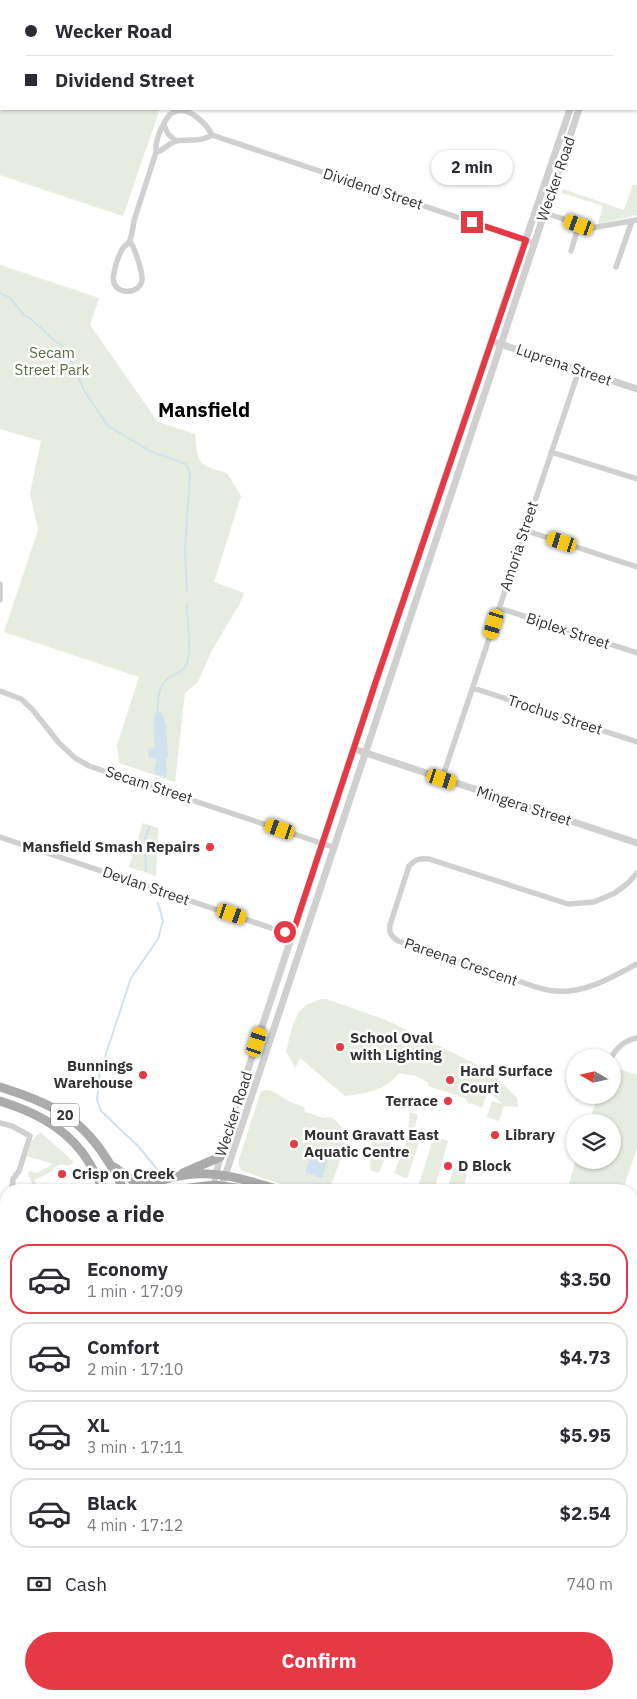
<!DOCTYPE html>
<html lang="en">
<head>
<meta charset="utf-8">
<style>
  body { margin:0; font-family:"IBM Plex Sans",sans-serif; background:#f7f7f7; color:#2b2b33; height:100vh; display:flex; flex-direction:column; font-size:19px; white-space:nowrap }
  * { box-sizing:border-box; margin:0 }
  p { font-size:16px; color:#7c7c81 }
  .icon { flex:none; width:28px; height:28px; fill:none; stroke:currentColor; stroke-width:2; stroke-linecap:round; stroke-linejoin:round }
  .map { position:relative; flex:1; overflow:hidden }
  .sheet { position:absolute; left:0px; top:1184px; width:638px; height:516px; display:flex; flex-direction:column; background:#fff; border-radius:20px 20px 0 0; box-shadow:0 1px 4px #0004 }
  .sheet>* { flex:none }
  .banner { position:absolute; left:0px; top:0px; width:638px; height:110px; box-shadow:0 1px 4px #0004; display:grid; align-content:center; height:110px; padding:0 25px; background:#fff }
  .needle { width:32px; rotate:279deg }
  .buttons { position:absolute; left:566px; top:1049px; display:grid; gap:10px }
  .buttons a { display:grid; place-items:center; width:55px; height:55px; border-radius:50%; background:#fff; box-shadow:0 1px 4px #0004; font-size:25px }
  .end { position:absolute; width:22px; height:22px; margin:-11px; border:6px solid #e63946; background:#fff; box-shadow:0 0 0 2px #fff }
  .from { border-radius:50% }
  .bubble { position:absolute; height:35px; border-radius:18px; background:#fff; box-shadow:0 1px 4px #0004; font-size:16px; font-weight:700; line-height:35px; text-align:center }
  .car { position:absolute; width:15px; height:30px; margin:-15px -8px; border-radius:6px; box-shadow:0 0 4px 1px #0007; background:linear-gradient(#f5c518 24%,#345 0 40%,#f5c518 0 76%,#345 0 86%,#f5c518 0) }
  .banner b { display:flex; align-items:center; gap:18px; height:48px; font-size:19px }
  .banner b+b { border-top:1px solid #e1e1e2 }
  .banner i { width:12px; height:12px; background:#2b2b33 }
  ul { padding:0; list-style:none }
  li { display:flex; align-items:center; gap:15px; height:70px; margin:0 10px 8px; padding:0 15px; border:2px solid #e1e1e2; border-radius:20px }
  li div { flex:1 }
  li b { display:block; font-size:19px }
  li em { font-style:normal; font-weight:700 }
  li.selected { border-color:#e63946 }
  li>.icon { width:45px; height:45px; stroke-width:1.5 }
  h2 { padding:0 25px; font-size:22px; line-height:60px }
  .pay { display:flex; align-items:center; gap:12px; height:55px; padding:0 25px; font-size:19px }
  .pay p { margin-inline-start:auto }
  .primary-button { display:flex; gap:10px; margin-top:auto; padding:10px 25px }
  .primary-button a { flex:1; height:58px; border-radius:30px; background:#e63946; color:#fff; font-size:20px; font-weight:700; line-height:58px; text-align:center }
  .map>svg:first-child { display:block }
  .green { fill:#e6ecdf }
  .water { fill:#cfe2ee }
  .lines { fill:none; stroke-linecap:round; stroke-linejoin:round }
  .stream { stroke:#cfe2ee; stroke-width:2 }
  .minor { stroke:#d0d0d0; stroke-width:5.5 }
  .tertiary { stroke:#d0d0d0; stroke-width:7 }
  .primary { stroke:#ababab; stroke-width:9 }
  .route { stroke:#e63946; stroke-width:6 }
  .poi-dot { fill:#e63946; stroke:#fff; stroke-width:2 }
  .labels { text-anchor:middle; stroke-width:5; stroke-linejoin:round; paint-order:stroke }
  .shield { fill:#fff; stroke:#707070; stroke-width:1 }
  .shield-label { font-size:14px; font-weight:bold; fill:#333 }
  .street-label { font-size:15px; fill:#333; stroke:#fff }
  .park-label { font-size:15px; fill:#56703f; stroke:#fff }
  .poi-label { font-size:15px; font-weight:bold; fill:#333; stroke:#fff; text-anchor:start }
  .district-label { font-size:20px; font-weight:bold; fill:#000; stroke:#fff }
</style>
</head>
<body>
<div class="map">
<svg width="637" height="1699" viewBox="0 0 637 1699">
  <rect width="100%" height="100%" fill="#fff"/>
  <path class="green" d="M 0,0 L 149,0 L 153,1 L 1,1 L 1,109 L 160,109 L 123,216 L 0,175 Z
    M 633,184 L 637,185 L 637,215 L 598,224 L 603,206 L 562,193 L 563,189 L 624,210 Z
    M 0,265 L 99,298 L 90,325 L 158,422 L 195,434 C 198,464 197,465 227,473 L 241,496 L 214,582 L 244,593 L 239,605 L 212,650 L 198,682 L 185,693 L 175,782 L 119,763 L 117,745 L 139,677 L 4,632 L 38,530 L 30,493 L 41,441 L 0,429 Z
    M 143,823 L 158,828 L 156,876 L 129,867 Z
    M 321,999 L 326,999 L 386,1020 L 480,1066 L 497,1078 L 517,1098 L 518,1107 L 504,1106 L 499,1121 L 487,1117 L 492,1101 L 503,1104 L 488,1091 L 482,1108 L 471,1103 L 470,1105 L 465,1098 L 428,1086 L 429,1083 L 416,1076 L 399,1073 C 385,1091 367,1093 345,1096 L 300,1058 L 295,1068 L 286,1051 L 293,1024 L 299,1012 L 306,1005 Z
    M 613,1067 L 637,1075 L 637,1148 L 623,1190 L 567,1190 L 576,1160 L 612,1160 L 612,1122 L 589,1122 L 598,1095 L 612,1095 Z
    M 267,1090 L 272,1091 L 290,1102 L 304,1107 L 305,1112 L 324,1118 L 331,1117 C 351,1131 345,1145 339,1163 C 336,1172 333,1181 329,1190 L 300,1190 L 242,1171 L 238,1165 L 239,1159 L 261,1091 Z
    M 410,1112 L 418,1115 L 414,1130 L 422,1133 L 407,1179 L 394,1173 L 407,1140 Z
    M 40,1132 L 74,1162 L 68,1166 L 62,1164 L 53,1168 L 53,1171 L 34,1180 L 39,1190 L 36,1190 L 28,1175 L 29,1171 L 37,1173 L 53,1164 L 27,1156 L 31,1142 Z
    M 372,1132 L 390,1133 L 390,1145 L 379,1173 L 370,1170 Z
    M 434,1136 L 448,1141 L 434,1190 L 417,1190 Z
    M 454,1168 L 467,1174 L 463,1190 L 447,1190 Z
    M 404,1694 L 509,1694 L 508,1699 L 406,1699 L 404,1697 Z"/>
  <path class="water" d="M 159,712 L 162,713 L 166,725 L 168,757 L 166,758 L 167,773 L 165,777 L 156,774 L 154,770 L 157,758 L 149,758 L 148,749 L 155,748 L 153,726 L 155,714 Z
    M 314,1147 L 330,1152 L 322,1178 L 305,1172 Z"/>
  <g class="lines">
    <path class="stream" d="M 0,293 L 10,298 L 24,315 L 30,318 L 55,341 L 65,348 L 85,392 L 108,426 L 150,451 L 186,464 L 190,473 L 185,550 L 187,592
      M 158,713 C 157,702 158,688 166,680 C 173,674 184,672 187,663 C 192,644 187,623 187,604
      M 146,871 L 145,840 L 149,827
      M 157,1169 L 138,1146 L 101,1111 L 97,1100 L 100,1072 L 131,978 L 158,939 L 163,921 L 158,903
      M 452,1694 L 457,1699"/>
    <path class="minor" d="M 322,0 L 322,1
      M 520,0 L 522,1
      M 164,125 L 168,134 L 176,141
      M 156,152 C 164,151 169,142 177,141 C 190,139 202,142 212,135
      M 536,210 L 591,228 L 637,220
      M 130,242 C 135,248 136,255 139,263 C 140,267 142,273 142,278 C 143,296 108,297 114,273 C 115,266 119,254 123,248 C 125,245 129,244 130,240 C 132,234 133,227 134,221 C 141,198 149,175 156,152 C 155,144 158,136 161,129 C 164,124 166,117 172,113 C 187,104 206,123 212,135 L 534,243
      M 571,251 L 579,225
      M 616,267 L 632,221
      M 551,452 L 637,479
      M 524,530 L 637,567
      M 0,584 L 0,600
      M 499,608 L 637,653
      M 473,688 L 637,742
      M 0,691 L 21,699 L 32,709 L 59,743 L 75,758 L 89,766 L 333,847
      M 442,779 L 579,370
      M 0,837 L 292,935
      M 637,873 L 628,883 L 615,893 L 594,902 L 568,904 L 429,859 C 420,858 416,859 409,866 L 390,925 C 389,933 391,936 398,941 L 536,987 C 543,989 549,991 556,991 C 585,994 612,977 637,964
      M 611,1058 C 617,1047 625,1040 637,1038
      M 0,1123 L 12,1126 L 30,1136 L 19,1171 L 13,1179 L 12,1190
      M 631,1217 L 637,1219
      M 0,1239 L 6,1236
      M 0,1387 L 6,1384
      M 0,1460 L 6,1473
      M 631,1474 L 637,1457
      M 0,1507 L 6,1504
      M 0,1628 L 6,1624
      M 116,1694 L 118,1699
      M 243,1694 L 247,1699
      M 350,1699 L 356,1694
      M 557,1699 L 559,1694
      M 633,1699 L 637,1698"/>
    <path class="tertiary" d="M 605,1 L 606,0
      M 615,1 L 616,0
      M 497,343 L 637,389
      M 354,749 L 637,843
      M 215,1178 L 224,1142 L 376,681 L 570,109
      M 222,1185 L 579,109"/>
    <path class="primary" d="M 0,1087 C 67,1108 93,1127 124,1190
      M 0,1101 C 32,1111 61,1125 82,1152 C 91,1164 97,1177 104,1190
      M 114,1167 L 135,1182 L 149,1184
      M 183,1173 L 220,1157
      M 136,1190 C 191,1165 223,1172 279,1190
      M 174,1190 L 214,1185 L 250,1190
      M 0,1257 L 6,1254
      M 0,1270 L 6,1267
      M 631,1312 L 637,1313
      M 384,1694 L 389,1699
      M 398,1694 L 402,1699"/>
  </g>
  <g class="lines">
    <path class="route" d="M 285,932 L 292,935 L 376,681 L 526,240 L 472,222"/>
  </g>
  <g class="poi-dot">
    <circle cx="210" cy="847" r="5"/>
    <circle cx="340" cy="1047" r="5"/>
    <circle cx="143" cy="1075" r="5"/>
    <circle cx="450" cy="1080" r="5"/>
    <circle cx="448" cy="1101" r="5"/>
    <circle cx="495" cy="1135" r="5"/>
    <circle cx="294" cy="1144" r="5"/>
    <circle cx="448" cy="1166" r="5"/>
    <circle cx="62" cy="1174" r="5"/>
  </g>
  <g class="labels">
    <rect class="shield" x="51" y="1103.5" width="28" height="23" rx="4"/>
    <g class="shield-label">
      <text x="65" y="1120">20</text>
    </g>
    <g class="street-label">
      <text transform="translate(556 179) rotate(-71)" y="5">Wecker Road</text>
      <text transform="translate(373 189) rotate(18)" y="5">Dividend Street</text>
      <text transform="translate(564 365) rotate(19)" y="5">Luprena Street</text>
      <text transform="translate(519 546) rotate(-72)" y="5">Amoria Street</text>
      <text transform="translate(568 631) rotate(18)" y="5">Biplex Street</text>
      <text transform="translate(555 715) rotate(18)" y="5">Trochus Street</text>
      <text transform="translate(149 785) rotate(18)" y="5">Secam Street</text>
      <text transform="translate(524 806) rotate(18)" y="5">Mingera Street</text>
      <text transform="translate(146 886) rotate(19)" y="5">Devlan Street</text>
      <text transform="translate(461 962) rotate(19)" y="5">Pareena Crescent</text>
      <text transform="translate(234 1114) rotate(-72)" y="5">Wecker Road</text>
    </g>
    <g class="park-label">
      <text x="52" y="358">Secam<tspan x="52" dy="17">Street Park</tspan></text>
    </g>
    <g class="poi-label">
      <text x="200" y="852" text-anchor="end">Mansfield Smash Repairs</text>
      <text x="350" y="1043">School Oval<tspan x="350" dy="17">with Lighting</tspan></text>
      <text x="133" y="1071" text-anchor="end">Bunnings<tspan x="133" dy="17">Warehouse</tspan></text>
      <text x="460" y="1076">Hard Surface<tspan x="460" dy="17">Court</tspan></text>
      <text x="438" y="1106" text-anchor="end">Terrace</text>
      <text x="304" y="1140">Mount Gravatt East<tspan x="304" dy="17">Aquatic Centre</tspan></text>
      <text x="505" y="1140">Library</text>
      <text x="458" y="1171">D Block</text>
      <text x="72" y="1179">Crisp on Creek</text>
    </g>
    <g class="district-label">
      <text x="204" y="417">Mansfield</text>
    </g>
  </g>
</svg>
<div class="buttons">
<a><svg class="needle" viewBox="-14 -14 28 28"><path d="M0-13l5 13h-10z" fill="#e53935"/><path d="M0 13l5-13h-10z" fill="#7c7c81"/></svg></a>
<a><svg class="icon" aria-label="layers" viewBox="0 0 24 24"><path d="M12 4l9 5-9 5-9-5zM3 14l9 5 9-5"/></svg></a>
</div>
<i class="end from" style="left:285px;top:932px"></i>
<i class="end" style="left:472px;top:222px"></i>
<div class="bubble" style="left:431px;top:150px;width:82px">2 min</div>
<i class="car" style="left:579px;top:225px;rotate:290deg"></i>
<i class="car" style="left:562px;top:542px;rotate:288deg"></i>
<i class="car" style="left:494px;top:624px;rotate:197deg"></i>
<i class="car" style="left:442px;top:779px;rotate:108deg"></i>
<i class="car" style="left:280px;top:829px;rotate:289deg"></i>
<i class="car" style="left:232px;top:914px;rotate:109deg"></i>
<i class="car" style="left:257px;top:1042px;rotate:18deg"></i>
<div class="banner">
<b><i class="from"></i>Wecker Road</b>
<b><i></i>Dividend Street</b>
</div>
<section class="sheet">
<h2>Choose a ride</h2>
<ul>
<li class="selected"><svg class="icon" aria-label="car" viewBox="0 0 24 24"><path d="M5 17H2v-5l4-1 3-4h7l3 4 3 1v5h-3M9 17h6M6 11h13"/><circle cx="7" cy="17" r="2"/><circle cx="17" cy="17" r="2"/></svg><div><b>Economy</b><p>1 min · 17:09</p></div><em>$3.50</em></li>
<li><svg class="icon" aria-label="car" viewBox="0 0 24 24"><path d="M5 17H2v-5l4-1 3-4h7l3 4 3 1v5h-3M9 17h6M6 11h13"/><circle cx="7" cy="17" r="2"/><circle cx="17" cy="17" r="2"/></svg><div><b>Comfort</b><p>2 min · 17:10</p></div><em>$4.73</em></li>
<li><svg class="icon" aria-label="car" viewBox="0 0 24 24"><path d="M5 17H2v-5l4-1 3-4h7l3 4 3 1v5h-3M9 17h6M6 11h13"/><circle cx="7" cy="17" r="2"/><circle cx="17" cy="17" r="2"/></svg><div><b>XL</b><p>3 min · 17:11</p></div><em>$5.95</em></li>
<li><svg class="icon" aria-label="car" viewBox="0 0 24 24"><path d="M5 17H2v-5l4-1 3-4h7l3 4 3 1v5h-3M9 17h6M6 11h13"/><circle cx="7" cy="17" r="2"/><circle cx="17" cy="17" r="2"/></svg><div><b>Black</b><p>4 min · 17:12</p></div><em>$2.54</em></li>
</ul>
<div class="pay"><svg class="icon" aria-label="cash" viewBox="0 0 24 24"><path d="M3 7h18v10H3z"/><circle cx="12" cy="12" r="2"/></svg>Cash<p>740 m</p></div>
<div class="primary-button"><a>Confirm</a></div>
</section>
</div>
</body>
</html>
